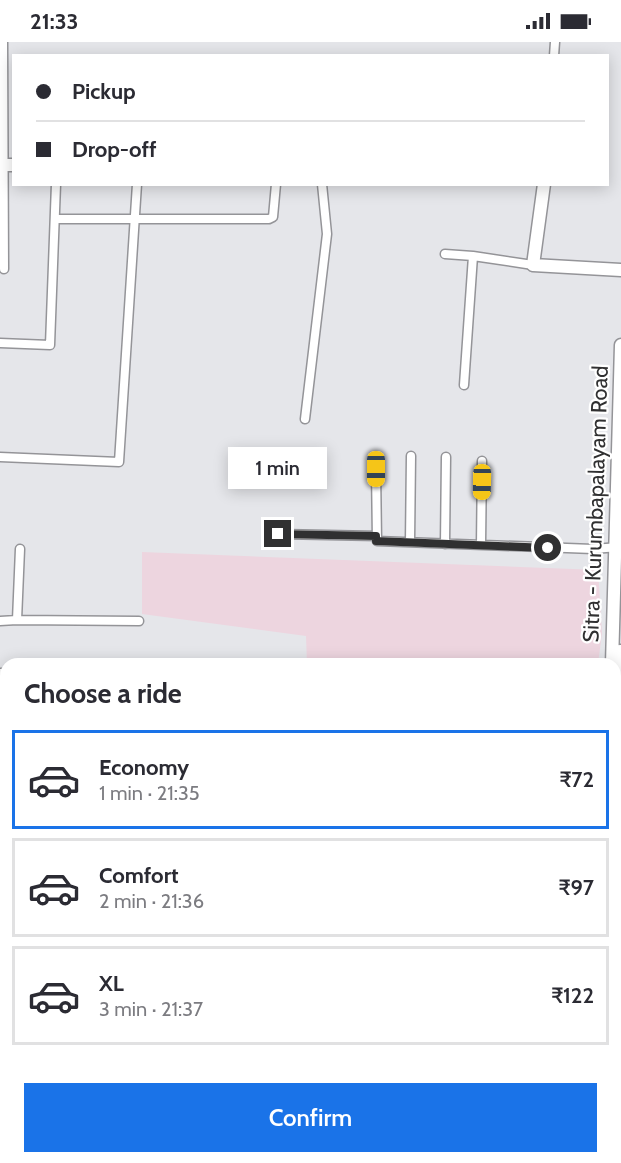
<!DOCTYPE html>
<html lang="en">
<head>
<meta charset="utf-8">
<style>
  body { margin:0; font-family:Cabin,sans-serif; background:#f7f7f7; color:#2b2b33; height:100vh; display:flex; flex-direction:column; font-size:22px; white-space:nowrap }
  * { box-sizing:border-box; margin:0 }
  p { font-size:20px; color:#7c7c81 }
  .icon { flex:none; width:33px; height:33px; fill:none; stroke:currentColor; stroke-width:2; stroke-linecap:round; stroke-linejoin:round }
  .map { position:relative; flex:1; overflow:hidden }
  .side { position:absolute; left:0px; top:616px; width:621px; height:506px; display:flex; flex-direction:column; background:#fff; border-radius:18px 18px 0 0; box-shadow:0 3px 15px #0003 }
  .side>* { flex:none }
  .hud { position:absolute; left:12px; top:12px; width:597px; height:132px; border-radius:0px; box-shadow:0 3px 15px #0003; display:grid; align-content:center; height:132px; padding:0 24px; background:#fff }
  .end { position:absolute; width:27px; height:27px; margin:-14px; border:8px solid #303031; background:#fff; box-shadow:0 0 0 3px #fff }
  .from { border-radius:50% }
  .bubble { position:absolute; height:42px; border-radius:0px; background:#fff; box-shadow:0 3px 15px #0003; font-size:20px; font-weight:600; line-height:42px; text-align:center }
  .car { position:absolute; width:18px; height:36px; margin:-18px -9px; border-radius:8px; box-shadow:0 0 4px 2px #0007; background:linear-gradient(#f5c518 24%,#345 0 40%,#f5c518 0 76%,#345 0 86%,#f5c518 0) }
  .hud b { display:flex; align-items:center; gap:21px; height:57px; font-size:22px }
  .hud b+b { border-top:2px solid #e1e1e2 }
  .hud i { width:15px; height:15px; background:#2b2b33 }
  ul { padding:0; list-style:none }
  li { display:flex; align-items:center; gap:18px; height:99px; margin:0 12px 9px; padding:0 12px; border:3px solid #e1e1e2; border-radius:0px }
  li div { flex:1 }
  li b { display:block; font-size:22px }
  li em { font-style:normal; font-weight:600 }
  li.selected { border-color:#1a73e8 }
  li>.icon { width:54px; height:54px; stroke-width:1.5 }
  h2 { padding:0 24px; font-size:27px; line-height:72px }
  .cta { display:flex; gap:12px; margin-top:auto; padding:12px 24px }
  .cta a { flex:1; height:69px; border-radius:0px; background:#1a73e8; color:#fff; font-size:24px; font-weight:600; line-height:69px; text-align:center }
  .status { display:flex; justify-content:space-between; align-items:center; height:42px; padding:0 30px; background:#fff; direction:ltr }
  .status svg { height:16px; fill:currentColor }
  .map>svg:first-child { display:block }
  .education { fill:#edd5df }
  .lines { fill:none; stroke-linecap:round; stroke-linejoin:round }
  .canal { stroke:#39cde5; stroke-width:8 }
  .street-casing { stroke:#949498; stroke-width:11 }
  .secondary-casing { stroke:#949498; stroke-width:15 }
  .primary-casing { stroke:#949498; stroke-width:15 }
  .street { stroke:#fff; stroke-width:8 }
  .secondary { stroke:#fff; stroke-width:12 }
  .primary { stroke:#fff; stroke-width:12 }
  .route { stroke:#303031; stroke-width:8 }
  .labels { text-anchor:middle; stroke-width:4.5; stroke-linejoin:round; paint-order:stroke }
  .street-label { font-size:22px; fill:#303031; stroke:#fff }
</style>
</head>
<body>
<div class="status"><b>21:33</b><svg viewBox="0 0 49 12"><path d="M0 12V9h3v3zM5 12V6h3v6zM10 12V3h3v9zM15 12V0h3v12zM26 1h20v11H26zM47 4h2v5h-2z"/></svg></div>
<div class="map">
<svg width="621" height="1121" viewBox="0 0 621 1121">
  <rect width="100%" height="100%" fill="#e5e6ea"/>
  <path class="education" d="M 142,510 L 598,528 L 602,591 L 598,622 L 307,622 L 306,594 L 142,572 Z"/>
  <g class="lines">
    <path class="canal" d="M 0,802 L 6,805"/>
    <g class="street-casing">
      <path id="street" d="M 3,0 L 4,227
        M 554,14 L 555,0
        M 56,177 L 269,177 L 273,175 L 276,142
        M 445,212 L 473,214
        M 0,301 L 50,303 L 56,142
        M 464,343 L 473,214 L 533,223
        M 305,377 L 327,192 L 322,142
        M 0,415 L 119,420 L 137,142
        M 376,427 L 377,499 L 593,507 L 619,505
        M 278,492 L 377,494
        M 410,500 L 411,414
        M 445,502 L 446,415
        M 481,503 L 482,419
        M 17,578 L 139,579
        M 0,579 L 17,578 L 20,507
        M 0,631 L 6,631
        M 0,843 L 6,845
        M 0,883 L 6,883
        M 0,978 L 6,903
        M 615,1033 L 621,1033
        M 0,1099 L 6,1099
        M 486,1116 L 488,1121
        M 602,1116 L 603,1121
        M 551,1121 L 576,1116"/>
    </g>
    <g class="secondary-casing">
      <path id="secondary" d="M 0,123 L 14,123
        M 544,142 L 533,223 L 621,228
        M 0,794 L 6,797
        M 615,1073 L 621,1120
        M 609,1116 L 610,1121"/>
    </g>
    <g class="primary-casing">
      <path id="primary" d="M 612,622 L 621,303
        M 615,737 L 620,609
        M 615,847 L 621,867
        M 615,924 L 621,928
        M 615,954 L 621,949
        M 615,973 L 621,968
        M 398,1121 L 404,1116
        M 422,1121 L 428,1116"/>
    </g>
    <use href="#street" class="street"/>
    <use href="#secondary" class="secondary"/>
    <use href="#primary" class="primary"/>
  </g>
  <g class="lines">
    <path class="route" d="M 278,492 L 376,494 L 376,499 L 548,506"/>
  </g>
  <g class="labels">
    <g class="street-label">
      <text transform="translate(595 462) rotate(-88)" y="8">Sitra - Kurumbapalayam Road</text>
    </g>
  </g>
</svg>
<i class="end from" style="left:548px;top:506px"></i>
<i class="end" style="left:278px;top:492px"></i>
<div class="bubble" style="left:228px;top:405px;width:99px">1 min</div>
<i class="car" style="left:376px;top:427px;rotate:180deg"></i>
<i class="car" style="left:482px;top:440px;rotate:181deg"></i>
<div class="hud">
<b><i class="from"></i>Pickup</b>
<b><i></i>Drop-off</b>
</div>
<section class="side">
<h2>Choose a ride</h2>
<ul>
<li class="selected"><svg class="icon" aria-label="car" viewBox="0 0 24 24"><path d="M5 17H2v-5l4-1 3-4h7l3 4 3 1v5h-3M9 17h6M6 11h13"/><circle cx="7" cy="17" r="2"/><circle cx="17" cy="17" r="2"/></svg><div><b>Economy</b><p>1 min · 21:35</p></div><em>₹72</em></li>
<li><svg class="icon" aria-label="car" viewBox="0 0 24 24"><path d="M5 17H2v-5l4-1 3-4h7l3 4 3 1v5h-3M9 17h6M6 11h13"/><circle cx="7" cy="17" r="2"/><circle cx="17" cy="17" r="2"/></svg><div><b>Comfort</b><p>2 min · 21:36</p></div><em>₹97</em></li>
<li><svg class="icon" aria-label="car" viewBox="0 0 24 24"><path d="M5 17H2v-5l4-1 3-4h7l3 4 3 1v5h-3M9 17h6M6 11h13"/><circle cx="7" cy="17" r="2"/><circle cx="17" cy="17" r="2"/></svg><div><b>XL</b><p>3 min · 21:37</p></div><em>₹122</em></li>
</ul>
<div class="cta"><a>Confirm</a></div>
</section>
</div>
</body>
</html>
